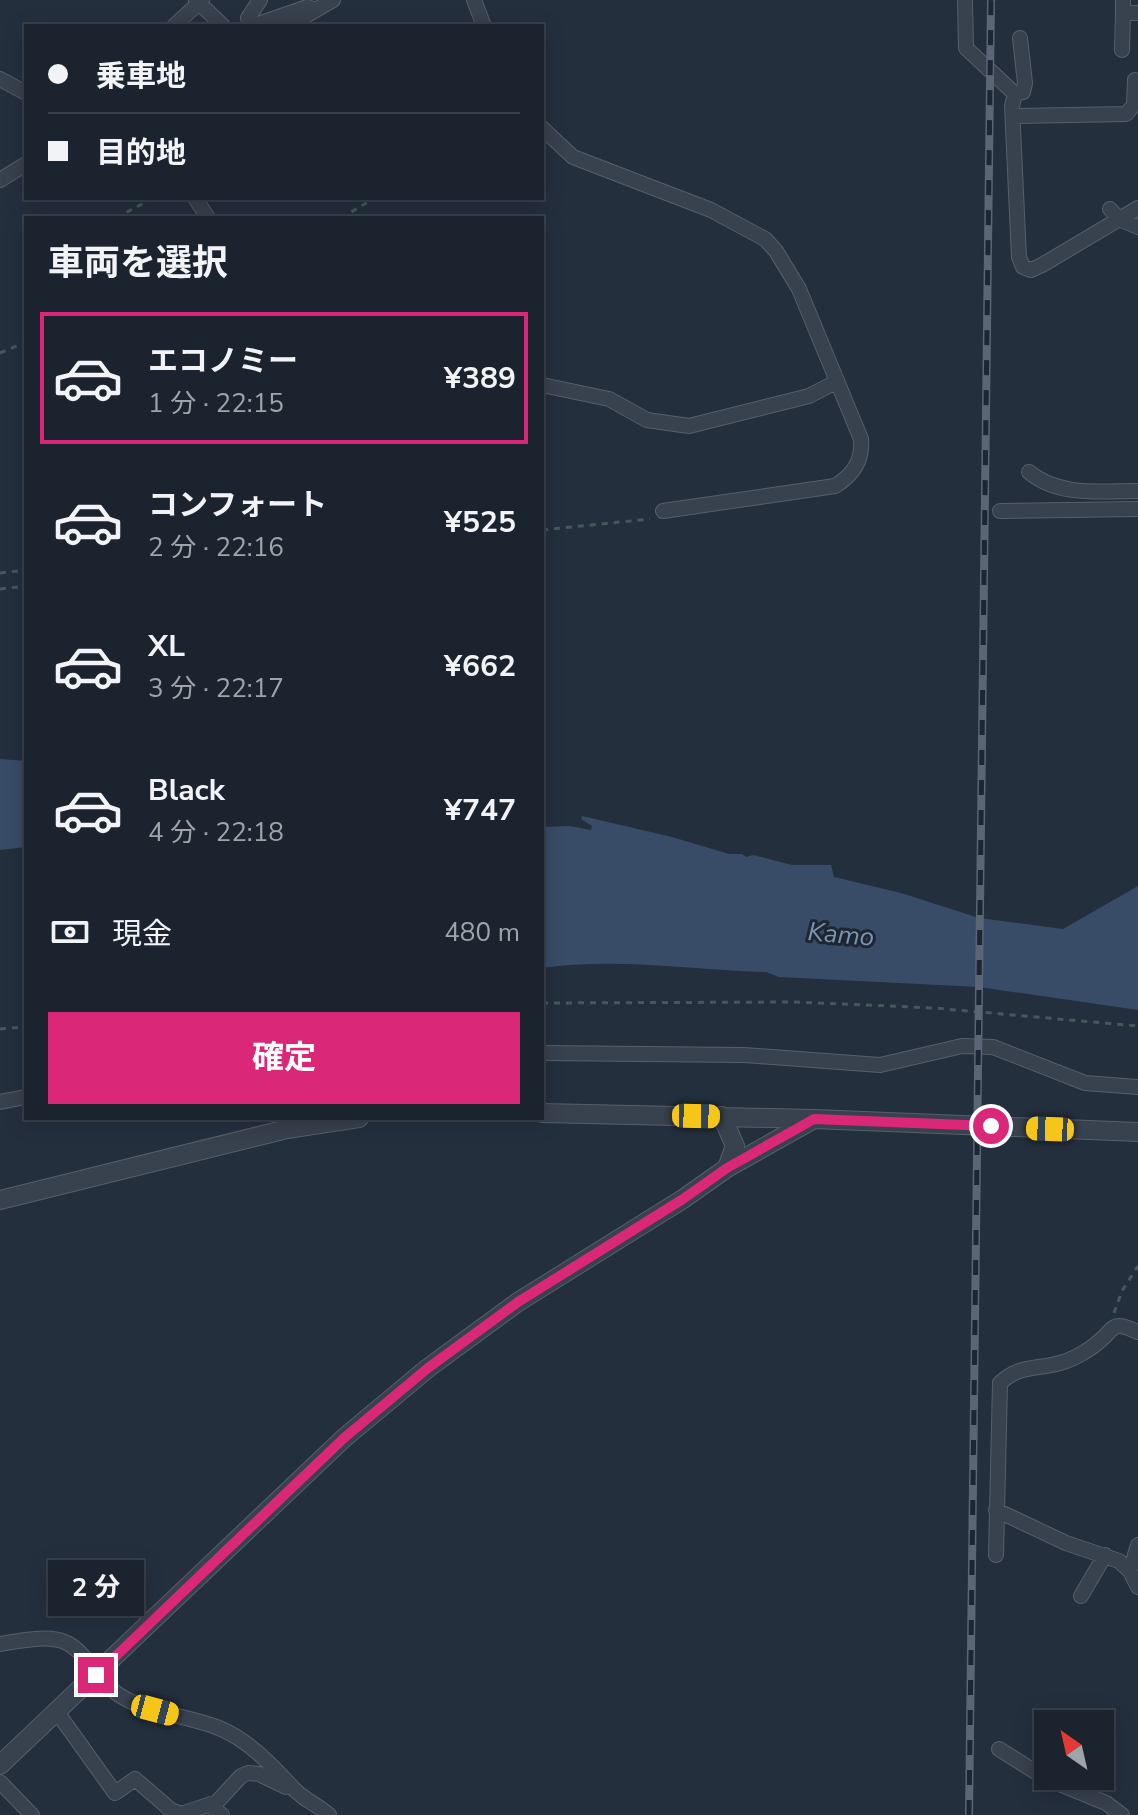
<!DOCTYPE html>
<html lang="ja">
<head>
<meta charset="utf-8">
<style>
  body { margin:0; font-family:"Nunito Sans","Noto Sans JP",sans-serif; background:#242b36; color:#f1f3f6; height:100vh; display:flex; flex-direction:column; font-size:30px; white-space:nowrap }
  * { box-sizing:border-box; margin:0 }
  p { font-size:26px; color:#a0a4aa }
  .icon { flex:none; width:44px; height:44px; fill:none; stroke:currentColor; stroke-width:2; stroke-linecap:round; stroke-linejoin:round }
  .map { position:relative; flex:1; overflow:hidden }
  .details { position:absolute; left:24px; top:216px; width:520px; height:904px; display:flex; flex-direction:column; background:#1b232e; border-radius:0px; box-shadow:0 4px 20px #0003,0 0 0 2px #39404a }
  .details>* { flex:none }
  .top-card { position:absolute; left:24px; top:24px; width:520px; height:176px; border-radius:0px; box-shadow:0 4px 20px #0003,0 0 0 2px #39404a; display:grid; align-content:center; height:176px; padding:0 24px; background:#1b232e }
  .needle { width:52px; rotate:326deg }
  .controls { position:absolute; left:1034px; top:1710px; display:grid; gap:16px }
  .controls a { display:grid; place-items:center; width:80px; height:80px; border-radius:0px; background:#1b232e; box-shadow:0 4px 20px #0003,0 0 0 2px #39404a; font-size:40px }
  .end { position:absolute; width:36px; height:36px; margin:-18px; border:10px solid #db2777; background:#fff; box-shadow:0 0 0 4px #fff }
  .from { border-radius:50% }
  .bubble { position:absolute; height:56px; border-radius:0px; background:#1b232e; box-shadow:0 4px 20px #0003,0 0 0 2px #39404a; font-size:26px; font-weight:700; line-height:56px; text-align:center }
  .car { position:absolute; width:24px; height:48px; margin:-24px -12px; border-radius:10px; box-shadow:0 0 6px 2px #0007; background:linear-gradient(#f5c518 24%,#345 0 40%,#f5c518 0 76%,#345 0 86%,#f5c518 0) }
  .top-card b { display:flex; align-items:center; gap:28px; height:76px; font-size:30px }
  .top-card b+b { border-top:2px solid #39404a }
  .top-card i { width:20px; height:20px; background:#f1f3f6 }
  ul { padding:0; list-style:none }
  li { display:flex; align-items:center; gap:24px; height:132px; margin:0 16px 12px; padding:0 8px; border:4px solid transparent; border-radius:0px }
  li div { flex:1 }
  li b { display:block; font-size:30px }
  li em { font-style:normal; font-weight:700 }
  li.current { border-color:#db2777 }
  li>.icon { width:72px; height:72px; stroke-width:1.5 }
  h2 { padding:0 24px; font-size:36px; line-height:96px }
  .pay { display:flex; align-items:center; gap:20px; height:88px; padding:0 24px; font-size:30px }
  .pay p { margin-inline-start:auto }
  .button { display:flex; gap:16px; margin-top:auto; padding:16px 24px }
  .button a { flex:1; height:92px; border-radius:0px; background:#db2777; color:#fff; font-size:32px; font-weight:700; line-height:92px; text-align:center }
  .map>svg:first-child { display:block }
  .water { fill:#394c67 }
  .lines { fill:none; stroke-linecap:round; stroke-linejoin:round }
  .minor-casing { stroke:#565f6c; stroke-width:16 }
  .tertiary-casing { stroke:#565f6c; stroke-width:20 }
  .path { stroke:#44595c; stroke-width:3; stroke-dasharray:6 6; stroke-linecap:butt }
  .minor { stroke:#38414e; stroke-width:14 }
  .tertiary { stroke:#38414e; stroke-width:18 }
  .rail-casing { stroke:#5a6575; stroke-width:8 }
  .rail { stroke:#1d2633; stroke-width:5; stroke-dasharray:15; stroke-linecap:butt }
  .route { stroke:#db2777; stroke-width:10 }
  .labels { text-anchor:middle; stroke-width:6; stroke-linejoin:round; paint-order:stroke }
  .water-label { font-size:26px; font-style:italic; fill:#7c92b1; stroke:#1d2633 }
</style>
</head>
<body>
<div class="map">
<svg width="1138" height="1815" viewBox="0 0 1138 1815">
  <rect width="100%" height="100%" fill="#242f3e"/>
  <path class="water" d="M 0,759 L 26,761 L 26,847 L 0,850 Z
    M 582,816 L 672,837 L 729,854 L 742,854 L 746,857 L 753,855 L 792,865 L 831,865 L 834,877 L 901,893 L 979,918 L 1063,929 L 1138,886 L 1138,1010 L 979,987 L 779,977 L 766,972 C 692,970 615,957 542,968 L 542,827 L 570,826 L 591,830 L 592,826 L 581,819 Z"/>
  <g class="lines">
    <g class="minor-casing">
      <path id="minor" d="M 196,0 L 223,26
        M 260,0 L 248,18 L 250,23 L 258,24 L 307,7 L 316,10
        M 474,0 L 484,26
        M 965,0 L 966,48 L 1015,94
        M 1123,0 L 1123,13 L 1138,13
        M 174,26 L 202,0
        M 288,26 L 333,0
        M 1020,38 L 1025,83 L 1023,92 L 1015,94 L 1012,106 L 1019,257 L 1023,267 L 1031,270 L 1042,265 L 1138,208
        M 1122,50 L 1123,13
        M 0,79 L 26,93
        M 1013,116 L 1126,114 L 1134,105 L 1135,80 L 1138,81
        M 542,128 L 573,157 L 711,210 L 765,239 L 776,251 L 799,289 L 861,439 C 863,461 853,475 835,486 L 663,511
        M 0,180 L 26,164
        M 195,198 L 208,218
        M 1110,209 L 1119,219 L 1138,227
        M 542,385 L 609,399 L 647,420 L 689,426 L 809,396 L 836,382
        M 1029,472 C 1059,497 1101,491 1138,491
        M 1000,511 L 1138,509
        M 542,1053 L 744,1055 L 880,1065 L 962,1046 L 993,1047 L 1085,1083 L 1138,1087
        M 0,1102 L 26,1097
        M 996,1510 L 1066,1543 L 1119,1561 L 1130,1571 L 1138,1587
        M 996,1555 L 1000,1383 C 1021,1364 1036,1370 1060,1363 C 1075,1359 1093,1348 1104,1337 C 1109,1333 1112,1326 1119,1326 C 1125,1326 1133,1330 1138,1332
        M 1130,1571 L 1138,1545
        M 1081,1596 L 1105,1555
        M 0,1644 C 19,1641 49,1634 67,1643 C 87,1653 99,1682 119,1695 C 149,1714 186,1715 219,1728 C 249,1740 272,1766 294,1789 C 304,1800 318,1805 329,1815
        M 57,1712 L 115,1793 L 135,1779 L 171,1810 L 181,1814 L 217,1802 L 241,1776 L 248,1773 L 259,1774 L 286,1787
        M 999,1749 L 1045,1778 L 1106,1803 L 1122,1815
        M 0,1782 L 32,1815
        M 209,1805 L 222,1815"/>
    </g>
    <g class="tertiary-casing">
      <path id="tertiary" d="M 542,1113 L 814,1119 L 1138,1132
        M 722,1116 L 735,1146 L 727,1168
        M 0,1200 L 287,1129 L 359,1118
        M 0,1765 L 344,1438 L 428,1368 L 518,1302 L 683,1199 L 727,1168 L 814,1119"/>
    </g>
    <path class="path" d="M 116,218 L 153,198
      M 341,218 L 375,198
      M 0,353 L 26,342
      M 542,530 L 650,519
      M 0,573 L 26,570
      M 0,589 L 26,586
      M 542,1003 L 796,1002 L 934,1008 L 1138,1026
      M 0,1029 L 26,1027
      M 1114,1313 L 1122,1291 L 1138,1266"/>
    <use href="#minor" class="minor"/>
    <use href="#tertiary" class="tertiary"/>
    <g class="rail-casing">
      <path id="rail" d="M 969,1815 L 991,0"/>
    </g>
    <use href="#rail" class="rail"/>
  </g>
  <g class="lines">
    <path class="route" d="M 96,1675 L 344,1438 L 428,1368 L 518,1302 L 683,1199 L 727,1168 L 814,1119 L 991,1126"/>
  </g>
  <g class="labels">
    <g class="water-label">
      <text transform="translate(841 934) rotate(5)" y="9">Kamo</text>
    </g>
  </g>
</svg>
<div class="controls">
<a><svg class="needle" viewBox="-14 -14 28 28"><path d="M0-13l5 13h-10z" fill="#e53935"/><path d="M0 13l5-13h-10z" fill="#a0a4aa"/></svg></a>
</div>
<i class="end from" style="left:991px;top:1126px"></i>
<i class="end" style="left:96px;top:1675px"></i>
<div class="bubble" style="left:48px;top:1560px;width:96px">2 分</div>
<i class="car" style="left:696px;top:1116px;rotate:91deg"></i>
<i class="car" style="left:1050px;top:1129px;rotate:272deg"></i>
<i class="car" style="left:155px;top:1710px;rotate:105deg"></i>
<div class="top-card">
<b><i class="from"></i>乗車地</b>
<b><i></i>目的地</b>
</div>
<section class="details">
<h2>車両を選択</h2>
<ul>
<li class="current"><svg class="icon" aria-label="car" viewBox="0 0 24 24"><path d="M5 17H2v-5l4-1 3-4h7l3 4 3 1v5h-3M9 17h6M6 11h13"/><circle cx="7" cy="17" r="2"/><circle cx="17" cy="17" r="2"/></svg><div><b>エコノミー</b><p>1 分 · 22:15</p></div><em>¥389</em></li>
<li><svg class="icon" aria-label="car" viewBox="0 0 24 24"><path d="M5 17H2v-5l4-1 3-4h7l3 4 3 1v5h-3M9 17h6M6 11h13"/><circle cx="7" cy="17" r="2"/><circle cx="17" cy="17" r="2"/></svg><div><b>コンフォート</b><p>2 分 · 22:16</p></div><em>¥525</em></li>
<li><svg class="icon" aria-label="car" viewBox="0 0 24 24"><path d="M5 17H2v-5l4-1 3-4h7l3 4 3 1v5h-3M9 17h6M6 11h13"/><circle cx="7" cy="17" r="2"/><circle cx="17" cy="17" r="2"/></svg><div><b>XL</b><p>3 分 · 22:17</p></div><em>¥662</em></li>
<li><svg class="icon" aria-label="car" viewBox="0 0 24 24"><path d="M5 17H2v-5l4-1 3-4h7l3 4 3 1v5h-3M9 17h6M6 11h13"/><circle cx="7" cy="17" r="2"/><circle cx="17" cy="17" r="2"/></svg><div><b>Black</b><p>4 分 · 22:18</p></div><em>¥747</em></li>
</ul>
<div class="pay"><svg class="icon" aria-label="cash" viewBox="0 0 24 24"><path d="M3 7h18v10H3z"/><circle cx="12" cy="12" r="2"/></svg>現金<p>480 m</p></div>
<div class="button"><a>確定</a></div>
</section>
</div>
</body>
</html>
